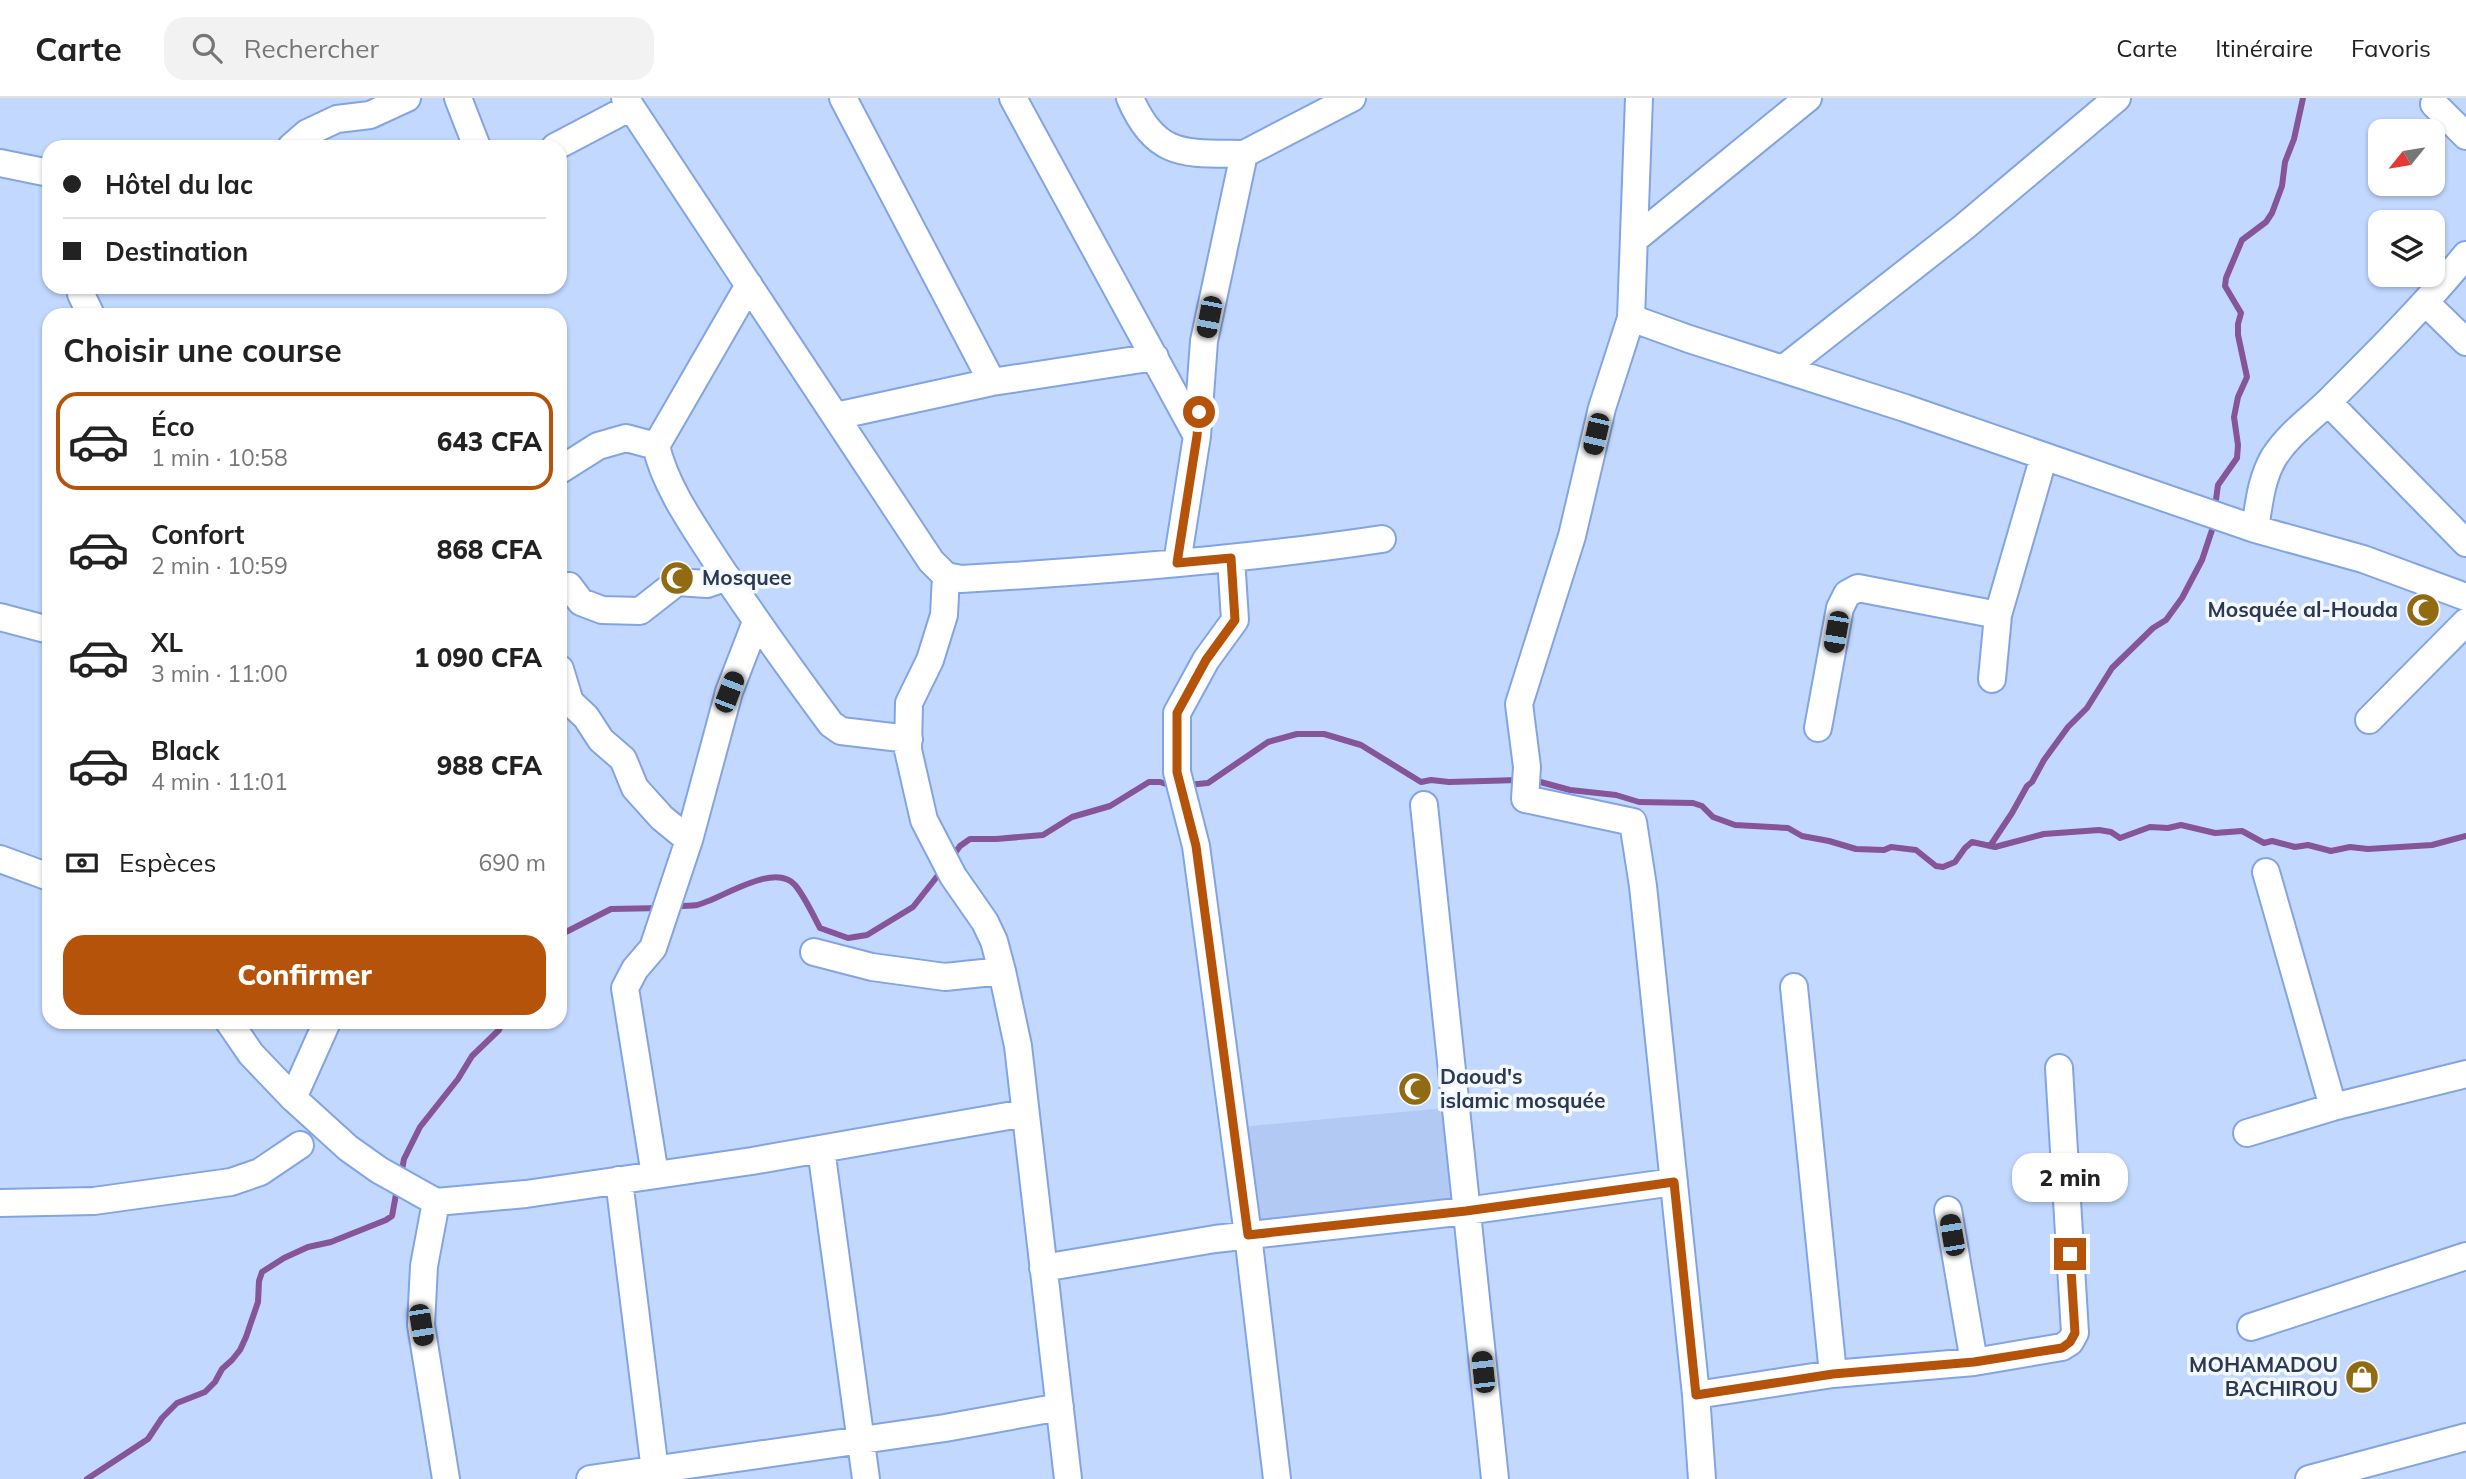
<!DOCTYPE html>
<html lang="fr">
<head>
<meta charset="utf-8">
<style>
  body { margin:0; font-family:Mulish,sans-serif; background:#f2f2f2; color:#222; height:100vh; display:flex; flex-direction:column; font-size:26px; white-space:nowrap }
  * { box-sizing:border-box; margin:0 }
  p { font-size:23px; color:#767676 }
  .icon { flex:none; width:38px; height:38px; fill:none; stroke:currentColor; stroke-width:2; stroke-linecap:round; stroke-linejoin:round }
  .map { position:relative; flex:1; overflow:hidden }
  .drawer { position:absolute; left:42px; top:210px; width:525px; height:721px; display:flex; flex-direction:column; background:#fff; border-radius:21px; box-shadow:0 2px 5px #0004 }
  .drawer>* { flex:none }
  .hud { position:absolute; left:42px; top:42px; width:525px; height:154px; border-radius:21px; box-shadow:0 2px 5px #0004; display:grid; align-content:center; height:154px; padding:0 21px; background:#fff }
  .needle { width:46px; rotate:240deg }
  .tools { position:absolute; left:2368px; top:21px; display:grid; gap:14px }
  .tools a { display:grid; place-items:center; width:77px; height:77px; border-radius:14px; background:#fff; box-shadow:0 2px 5px #0004; font-size:35px }
  .end { position:absolute; width:32px; height:32px; margin:-16px; border:9px solid #b45309; background:#fff; box-shadow:0 0 0 4px #fff }
  .from { border-radius:50% }
  .bubble { position:absolute; height:49px; border-radius:21px; background:#fff; box-shadow:0 2px 5px #0004; font-size:23px; font-weight:800; line-height:49px; text-align:center }
  .car { position:absolute; width:21px; height:42px; margin:-21px -10px; border-radius:9px; box-shadow:0 0 5px 2px #0007; background:linear-gradient(#222 24%,#8ab4d8 0 40%,#222 0 76%,#8ab4d8 0 86%,#222 0) }
  .hud b { display:flex; align-items:center; gap:24px; height:66px; font-size:26px }
  .hud b+b { border-top:2px solid #e0e0e0 }
  .hud i { width:18px; height:18px; background:#222 }
  ul { padding:0; list-style:none }
  li { display:flex; align-items:center; gap:21px; height:98px; margin:0 14px 10px; padding:0 7px; border:4px solid transparent; border-radius:21px }
  li div { flex:1 }
  li b { display:block; font-size:26px }
  li em { font-style:normal; font-weight:800 }
  li.current { border-color:#b45309 }
  li>.icon { width:63px; height:63px; stroke-width:1.5 }
  h2 { padding:0 21px; font-size:32px; line-height:84px }
  .pay { display:flex; align-items:center; gap:18px; height:77px; padding:0 21px; font-size:26px }
  .pay p { margin-inline-start:auto }
  .primary-button { display:flex; gap:14px; margin-top:auto; padding:14px 21px }
  .primary-button a { flex:1; height:80px; border-radius:21px; background:#b45309; color:#fff; font-size:28px; font-weight:800; line-height:80px; text-align:center }
  header { display:flex; align-items:center; gap:42px; box-sizing:border-box; height:98px; padding:0 35px; background:#fff; border-bottom:2px solid #e0e0e0 }
  header strong { font-size:33px }
  nav { display:flex; gap:38px; margin-inline-start:auto; font-size:24px }
  .search { width:490px; height:63px; background:#f2f2f2; display:flex; align-items:center; gap:18px; box-sizing:border-box; padding:0 24px; border-radius:21px; color:#767676; font-size:26px }
  .map>svg:first-child { display:block }
  .built { fill:#b2c9f4 }
  .lines { fill:none; stroke-linecap:round; stroke-linejoin:round }
  .stream { stroke:#855499; stroke-width:6 }
  .minor-casing { stroke:#83a4e2; stroke-width:30 }
  .minor { stroke:#fff; stroke-width:26 }
  .route { stroke:#b45309; stroke-width:9 }
  .labels { text-anchor:middle; stroke-width:7; stroke-linejoin:round; paint-order:stroke }
  .poi-label { font-size:21px; font-weight:bold; fill:#2b3953; stroke:#f4f8ff; text-anchor:start }
</style>
</head>
<body>
<header>
<strong>Carte</strong>
<div class="search"><svg class="icon" aria-label="search" viewBox="0 0 24 24"><circle cx="10" cy="10" r="6"/><path d="M15 15l6 6"/></svg>Rechercher</div>
<nav><a>Carte</a><a>Itinéraire</a><a>Favoris</a></nav>
</header>
<div class="map">
<svg width="2466" height="1381" viewBox="0 0 2466 1381">
  <rect width="100%" height="100%" fill="#c2d8ff"/>
  <path class="built" d="M 1445,1010 L 1454,1103 L 1253,1125 L 1240,1029 Z"/>
  <g class="lines">
    <path class="stream" d="M 2215,409 L 2218,387 L 2237,360 L 2238,347 L 2234,319 L 2238,299 L 2247,279 L 2238,237 L 2238,226 L 2241,215 L 2225,188 L 2226,180 L 2242,142 L 2266,124 L 2272,115 L 2282,88 L 2285,64 L 2294,41 L 2303,0
      M 1533,682 L 1570,692 L 1616,697 L 1639,704 L 1693,705 L 1702,708 L 1713,719 L 1735,727 L 1788,730 L 1802,738 L 1829,743 L 1856,751 L 1884,752 L 1891,749 L 1916,752 L 1936,768 L 1943,769 L 1955,764 L 1965,750 L 1972,744 L 1995,749 L 2044,736 L 2099,732 L 2111,734 L 2120,740 L 2150,729 L 2168,730 L 2181,727 L 2215,735 L 2242,733 L 2264,745 L 2272,743 L 2295,749 L 2308,747 L 2331,753 L 2350,749 L 2368,751 L 2432,747 L 2466,738
      M 1187,687 L 1208,685 L 1268,644 L 1297,636 L 1324,636 L 1361,647 L 1421,684 L 1431,682 L 1449,684 L 1519,682
      M 1990,748 L 2012,715 L 2027,688 L 2032,684 L 2044,662 L 2068,629 L 2087,610 L 2112,570 L 2153,530 L 2166,522 L 2182,500 L 2202,462 L 2215,423
      M 952,759 L 960,748 L 970,741 L 996,741 L 1043,737 L 1072,719 L 1110,708 L 1149,684 L 1160,684 L 1172,688
      M 675,808 C 682,808 690,808 697,807 C 720,802 774,763 795,787 C 805,799 813,817 820,830 L 848,840 L 867,837 L 913,809 L 943,771
      M 560,837 L 611,811 L 661,810
      M 401,1077 L 404,1061 L 420,1029 L 458,981 L 472,958 L 499,932 L 503,924
      M 87,1381 L 148,1341 L 162,1320 L 177,1305 L 205,1294 L 215,1284 L 222,1271 L 232,1262 L 240,1252 L 246,1239 L 258,1204 L 259,1183 L 262,1174 L 284,1160 L 308,1149 L 331,1144 L 386,1122 L 392,1118 L 397,1091"/>
    <g class="minor-casing">
      <path id="minor" d="M 458,0 L 477,49
        M 625,0 L 931,463 L 946,478 L 961,481 C 1102,473 1242,462 1382,441
        M 843,0 L 992,284
        M 1013,0 L 1197,338
        M 1130,0 C 1156,61 1186,55 1244,56
        M 1639,0 L 1631,220 L 1602,310 L 1572,438 L 1519,606 L 1527,669 L 1525,701 L 1633,724 L 1643,788 L 1696,1297 L 1702,1381
        M 2434,6 L 2466,38
        M 291,49 L 307,35 L 337,21 L 370,17 L 407,0
        M 555,49 L 631,9
        M 0,65 L 49,75
        M 1635,141 L 1808,0
        M 749,187 L 656,348 C 666,390 693,427 716,463 C 753,519 791,572 831,626 L 841,633 L 909,641
        M 81,189 L 81,196 L 91,217
        M 2426,205 L 2466,244
        M 1631,220 L 1689,241 L 1905,310 L 2255,431 L 2363,461 L 2466,499
        M 1783,271 L 1964,129 L 2117,0
        M 2328,304 L 2466,445
        M 836,318 L 992,284 L 1155,259
        M 560,372 L 598,348 L 626,340 L 656,348
        M 2255,431 C 2259,406 2261,381 2274,359 C 2290,334 2314,319 2334,298 C 2380,252 2425,207 2466,157
        M 1231,460 L 1235,522 L 1206,562 L 1177,615 L 1177,674 L 1196,748 L 1248,1137 L 1277,1381
        M 1177,465 L 1197,338 L 1204,243 L 1244,56 L 1352,0
        M 946,478 L 944,517 L 930,562 L 909,605 L 908,652 L 924,722 L 953,778 L 985,824 L 994,843 L 1002,873 L 1018,948 L 1068,1381
        M 560,490 L 569,488 L 581,504 L 602,512 L 640,513 L 677,484 L 707,486 L 727,479
        M 0,519 L 49,532
        M 560,571 L 570,604 L 586,619 L 601,642 L 623,661 L 635,690 L 662,720 L 689,742
        M 1992,581 L 1998,517 L 2044,358
        M 2369,622 L 2466,524
        M 1818,630 L 1840,510 L 1847,496 L 1858,490 L 1998,517
        M 1424,707 L 1495,1381
        M 0,761 L 49,779
        M 2266,774 L 2333,1009
        M 814,854 L 872,869 L 945,879 L 1002,873
        M 1794,889 L 1833,1276
        M 229,924 L 251,956 L 293,1000 L 348,1050 L 379,1072 L 436,1104 L 526,1096 L 752,1063 L 1025,1015
        M 293,1000 L 327,924
        M 2247,1035 L 2333,1009 L 2466,976
        M 821,1051 L 866,1381
        M 655,1077 L 625,890 L 635,871 L 653,850 L 689,742 L 729,594 L 756,524
        M 619,1082 L 656,1381
        M 436,1104 L 424,1168 L 421,1227 L 446,1381
        M 0,1105 L 94,1103 L 231,1084 L 260,1074 L 300,1047
        M 1948,1112 L 1974,1264
        M 1043,1170 L 1215,1141 L 1466,1113 L 1674,1084
        M 2251,1229 L 2466,1158
        M 1696,1297 L 1833,1276 L 1974,1264 L 2062,1249 L 2070,1244 L 2075,1235 L 2059,970
        M 590,1381 L 945,1330 L 1060,1309
        M 2309,1381 L 2466,1339"/>
    </g>
    <use href="#minor" class="minor"/>
  </g>
  <g class="lines">
    <path class="route" d="M 1199,314 L 1197,338 L 1177,465 L 1231,460 L 1235,522 L 1206,562 L 1177,615 L 1177,674 L 1196,748 L 1248,1137 L 1466,1113 L 1674,1084 L 1696,1297 L 1833,1276 L 1974,1264 L 2062,1250 L 2070,1244 L 2075,1235 L 2070,1156"/>
  </g>
  <defs>
    <g id="mosque-disc" transform="scale(1.75)"><circle r="9.5" fill="#916b12" stroke="#f4f8ff"/><path d="M3.5-4.9A6 6 0 1 0 3.5 4.9A5 5 0 1 1 3.5-4.9Z" fill="#fff"/></g>
    <g id="shop-disc" transform="scale(1.75)"><circle r="9.5" fill="#916b12" stroke="#f4f8ff"/><path d="M-5-2.5h2.3a2.7 3.5 0 0 1 5.4 0H5L5.5 6h-11ZM-1.5-2.5h3a1.5 2.3 0 0 0-3 0Z" fill="#fff"/></g>
  </defs>
  <g fill-rule="evenodd">
    <use href="#mosque-disc" x="677" y="480"/>
    <use href="#mosque-disc" x="2423" y="512"/>
    <use href="#mosque-disc" x="1415" y="991"/>
    <use href="#shop-disc" x="2362" y="1279"/>
  </g>
  <g class="labels">
    <g class="poi-label">
      <text x="702" y="487">Mosquee</text>
      <text x="2398" y="519" text-anchor="end">Mosquée al-Houda</text>
      <text x="1440" y="986">Daoud's<tspan x="1440" dy="24">islamic mosquée</tspan></text>
      <text x="2338" y="1274" text-anchor="end">MOHAMADOU<tspan x="2338" dy="24">BACHIROU</tspan></text>
    </g>
  </g>
</svg>
<div class="tools">
<a><svg class="needle" viewBox="-14 -14 28 28"><path d="M0-13l5 13h-10z" fill="#e53935"/><path d="M0 13l5-13h-10z" fill="#767676"/></svg></a>
<a><svg class="icon" aria-label="layers" viewBox="0 0 24 24"><path d="M12 4l9 5-9 5-9-5zM3 14l9 5 9-5"/></svg></a>
</div>
<i class="end from" style="left:1199px;top:314px"></i>
<i class="end" style="left:2070px;top:1156px"></i>
<div class="bubble" style="left:2012px;top:1055px;width:116px">2 min</div>
<i class="car" style="left:1209px;top:219px;rotate:191deg"></i>
<i class="car" style="left:1596px;top:336px;rotate:193deg"></i>
<i class="car" style="left:1836px;top:534px;rotate:190deg"></i>
<i class="car" style="left:729px;top:594px;rotate:21deg"></i>
<i class="car" style="left:1952px;top:1137px;rotate:350deg"></i>
<i class="car" style="left:421px;top:1227px;rotate:171deg"></i>
<i class="car" style="left:1483px;top:1274px;rotate:354deg"></i>
<div class="hud">
<b><i class="from"></i>Hôtel du lac</b>
<b><i></i>Destination</b>
</div>
<section class="drawer">
<h2>Choisir une course</h2>
<ul>
<li class="current"><svg class="icon" aria-label="car" viewBox="0 0 24 24"><path d="M5 17H2v-5l4-1 3-4h7l3 4 3 1v5h-3M9 17h6M6 11h13"/><circle cx="7" cy="17" r="2"/><circle cx="17" cy="17" r="2"/></svg><div><b>Éco</b><p>1 min · 10:58</p></div><em>643 CFA</em></li>
<li><svg class="icon" aria-label="car" viewBox="0 0 24 24"><path d="M5 17H2v-5l4-1 3-4h7l3 4 3 1v5h-3M9 17h6M6 11h13"/><circle cx="7" cy="17" r="2"/><circle cx="17" cy="17" r="2"/></svg><div><b>Confort</b><p>2 min · 10:59</p></div><em>868 CFA</em></li>
<li><svg class="icon" aria-label="car" viewBox="0 0 24 24"><path d="M5 17H2v-5l4-1 3-4h7l3 4 3 1v5h-3M9 17h6M6 11h13"/><circle cx="7" cy="17" r="2"/><circle cx="17" cy="17" r="2"/></svg><div><b>XL</b><p>3 min · 11:00</p></div><em>1 090 CFA</em></li>
<li><svg class="icon" aria-label="car" viewBox="0 0 24 24"><path d="M5 17H2v-5l4-1 3-4h7l3 4 3 1v5h-3M9 17h6M6 11h13"/><circle cx="7" cy="17" r="2"/><circle cx="17" cy="17" r="2"/></svg><div><b>Black</b><p>4 min · 11:01</p></div><em>988 CFA</em></li>
</ul>
<div class="pay"><svg class="icon" aria-label="cash" viewBox="0 0 24 24"><path d="M3 7h18v10H3z"/><circle cx="12" cy="12" r="2"/></svg>Espèces<p>690 m</p></div>
<div class="primary-button"><a>Confirmer</a></div>
</section>
</div>
</body>
</html>
